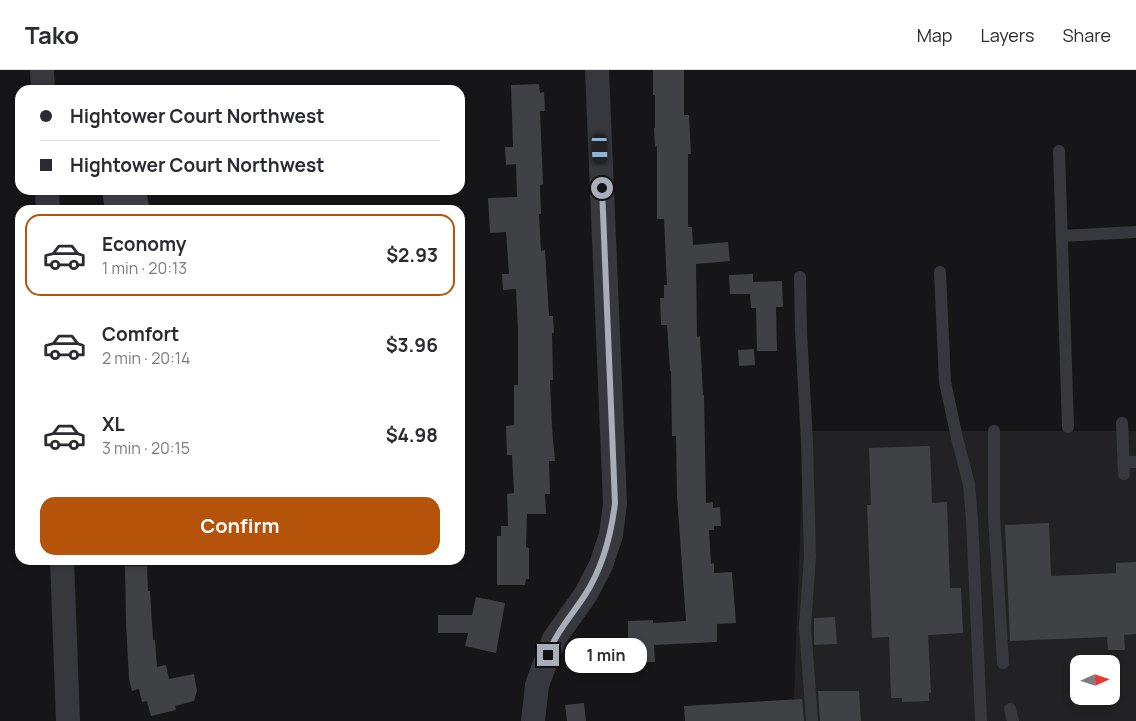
<!DOCTYPE html>
<html lang="en">
<head>
<meta charset="utf-8">
<style>
  body { margin:0; font-family:Manrope,sans-serif; background:#f2f2f3; color:#2b2b33; height:100vh; display:flex; flex-direction:column; font-size:19px; white-space:nowrap }
  * { box-sizing:border-box; margin:0 }
  p { font-size:16px; color:#7c7c81 }
  .icon { flex:none; width:28px; height:28px; fill:none; stroke:currentColor; stroke-width:2; stroke-linecap:round; stroke-linejoin:round }
  .map { position:relative; flex:1; overflow:hidden }
  .sheet { position:absolute; left:15px; top:135px; width:450px; height:360px; display:flex; flex-direction:column; background:#fff; border-radius:15px; box-shadow:0 2px 8px #0003 }
  .sheet>* { flex:none }
  .banner { position:absolute; left:15px; top:15px; width:450px; height:110px; border-radius:15px; box-shadow:0 2px 8px #0003; display:grid; align-content:center; height:110px; padding:0 25px; background:#fff }
  .needle { width:32px; rotate:87deg }
  .tools { position:absolute; left:1070px; top:585px; display:grid; gap:10px }
  .tools a { display:grid; place-items:center; width:50px; height:50px; border-radius:10px; background:#fff; box-shadow:0 2px 8px #0003; font-size:25px }
  .end { position:absolute; width:22px; height:22px; margin:-11px; border:6px solid #a8adb8; background:#111; box-shadow:0 0 0 2px #111 }
  .from { border-radius:50% }
  .bubble { position:absolute; height:35px; border-radius:15px; background:#fff; box-shadow:0 2px 8px #0003; font-size:16px; font-weight:700; line-height:35px; text-align:center }
  .car { position:absolute; width:15px; height:30px; margin:-15px -8px; border-radius:6px; box-shadow:0 0 4px 1px #0007; background:linear-gradient(#222 24%,#8ab4d8 0 40%,#222 0 76%,#8ab4d8 0 86%,#222 0) }
  .banner b { display:flex; align-items:center; gap:18px; height:48px; font-size:19px }
  .banner b+b { border-top:1px solid #e1e1e2 }
  .banner i { width:12px; height:12px; background:#2b2b33 }
  ul { padding:9px 0 0; list-style:none }
  li { display:flex; align-items:center; gap:15px; height:82px; margin:0 10px 8px; padding:0 15px; border:2px solid transparent; border-radius:15px }
  li div { flex:1 }
  li b { display:block; font-size:19px }
  li em { font-style:normal; font-weight:700 }
  li.on { border-color:#b45309 }
  li>.icon { width:45px; height:45px; stroke-width:1.5 }
  .button { display:flex; gap:10px; margin-top:auto; padding:10px 25px }
  .button a { flex:1; height:58px; border-radius:15px; background:#b45309; color:#fff; font-size:20px; font-weight:700; line-height:58px; text-align:center }
  header { display:flex; align-items:center; gap:30px; box-sizing:border-box; height:70px; padding:0 25px; background:#fff; border-bottom:1px solid #e1e1e2 }
  header strong { font-size:24px }
  nav { display:flex; gap:28px; margin-inline-start:auto; font-size:18px }
  .map>svg:first-child { display:block }
  .built { fill:#222225; fill-rule:evenodd }
  .building { fill:#404145 }
  .lines { fill:none; stroke-linecap:round; stroke-linejoin:round }
  .lane { stroke:#37383d; stroke-width:12 }
  .street { stroke:#37383d; stroke-width:24 }
  .route { stroke:#a8adb8; stroke-width:6 }
</style>
</head>
<body>
<header>
<strong>Tako</strong>
<nav><a>Map</a><a>Layers</a><a>Share</a></nav>
</header>
<div class="map">
<svg width="1136" height="651" viewBox="0 0 1136 651">
  <rect width="100%" height="100%" fill="#161618"/>
  <path class="built" d="M 804,361 L 1136,361 L 1136,651 L 793,651 ZM 1079,594 L 1111,594 L 1111,626 L 1079,626 Z"/>
  <path class="building" d="M 653,0 L 684,0 L 684,45 L 689,45 L 691,84 L 688,84 L 688,157 L 692,157 L 693,175 L 728,172 L 730,191 L 696,194 L 697,267 L 700,266 L 703,325 L 704,325 L 706,433 L 713,432 L 713,438 L 720,437 L 721,456 L 714,456 L 714,460 L 709,460 L 711,494 L 714,493 L 714,503 L 732,502 L 736,553 L 717,554 L 717,572 L 654,575 L 655,592 L 644,592 L 644,594 L 598,596 L 597,570 L 628,568 L 628,551 L 653,550 L 653,553 L 686,551 L 677,426 L 676,366 L 672,366 L 671,301 L 670,301 L 667,255 L 661,255 L 660,228 L 664,228 L 664,215 L 667,215 L 664,149 L 657,149 L 657,76 L 655,77 L 654,58 L 655,58 L 655,25 L 653,25 Z
    M 539,14 L 540,23 L 544,22 L 545,41 L 540,41 L 543,114 L 540,115 L 541,144 L 539,144 L 541,181 L 545,180 L 549,246 L 553,246 L 554,263 L 552,263 L 553,310 L 550,310 L 552,358 L 555,391 L 549,391 L 550,424 L 545,424 L 546,444 L 527,444 L 526,477 L 529,478 L 529,509 L 526,509 L 525,515 L 497,515 L 497,466 L 501,466 L 501,456 L 508,456 L 507,424 L 514,423 L 512,385 L 507,385 L 506,356 L 514,355 L 514,315 L 518,315 L 518,261 L 516,219 L 503,220 L 502,204 L 509,204 L 506,162 L 490,163 L 488,128 L 517,127 L 516,94 L 506,95 L 505,77 L 513,77 L 511,15 Z
    M 102,120 L 146,120 L 149,135 L 133,137 L 134,140 L 105,140 Z
    M 753,204 L 753,212 L 782,211 L 783,237 L 776,237 L 777,281 L 757,281 L 756,238 L 751,238 L 750,224 L 730,224 L 729,205 Z
    M 754,279 L 755,295 L 739,296 L 738,280 Z
    M 930,376 L 932,433 L 947,432 L 950,518 L 961,518 L 963,563 L 928,565 L 931,622 L 929,623 L 929,631 L 902,632 L 902,628 L 891,628 L 889,567 L 872,568 L 867,435 L 871,435 L 869,378 Z
    M 1049,453 L 1051,506 L 1116,503 L 1116,493 L 1136,492 L 1136,564 L 1124,565 L 1125,580 L 1108,580 L 1107,567 L 1010,571 L 1005,455 Z
    M 125,496 L 147,496 L 148,521 L 150,521 L 153,570 L 155,570 L 157,597 L 166,595 L 169,609 L 194,604 L 197,621 L 194,631 L 175,636 L 176,640 L 151,646 L 147,631 L 142,632 L 139,619 L 132,621 L 129,609 L 126,552 Z
    M 476,527 L 505,533 L 496,583 L 465,576 L 468,563 L 438,563 L 438,545 L 472,545 Z
    M 835,547 L 837,574 L 814,575 L 814,548 Z
    M 818,621 L 859,621 L 861,651 L 820,651 Z
    M 802,629 L 804,651 L 685,651 L 684,636 Z
    M 584,633 L 586,651 L 567,651 L 565,635 Z"/>
  <g class="lines">
    <path class="lane" d="M 1059,81 L 1068,357
      M 1062,166 L 1136,162
      M 940,202 L 945,312 L 957,368 L 969,414 L 972,450 L 981,651
      M 800,207 L 801,261 L 807,373 L 810,486 L 805,557 L 812,651
      M 1122,353 L 1124,404
      M 994,361 L 994,446 L 1003,593
      M 1123,392 L 1136,392
      M 1010,639 L 1013,651"/>
    <path class="street" d="M 42,0 L 43,20
      M 47,120 L 48,140
      M 62,490 L 68,651
      M 533,651 L 537,615 L 554,569 L 586,524 L 601,495 L 611,465 L 615,433 L 597,0"/>
  </g>
  <g class="lines">
    <path class="route" d="M 548,585 C 556,562 572,545 585,525 C 603,497 611,466 615,433 L 602,118"/>
  </g>
</svg>
<div class="tools">
<a><svg class="needle" viewBox="-14 -14 28 28"><path d="M0-13l5 13h-10z" fill="#e53935"/><path d="M0 13l5-13h-10z" fill="#7c7c81"/></svg></a>
</div>
<i class="end from" style="left:602px;top:118px"></i>
<i class="end" style="left:548px;top:585px"></i>
<div class="bubble" style="left:565px;top:568px;width:82px">1 min</div>
<i class="car" style="left:600px;top:79px;rotate:178deg"></i>
<div class="banner">
<b><i class="from"></i>Hightower Court Northwest</b>
<b><i></i>Hightower Court Northwest</b>
</div>
<section class="sheet">
<ul>
<li class="on"><svg class="icon" aria-label="car" viewBox="0 0 24 24"><path d="M5 17H2v-5l4-1 3-4h7l3 4 3 1v5h-3M9 17h6M6 11h13"/><circle cx="7" cy="17" r="2"/><circle cx="17" cy="17" r="2"/></svg><div><b>Economy</b><p>1 min · 20:13</p></div><em>$2.93</em></li>
<li><svg class="icon" aria-label="car" viewBox="0 0 24 24"><path d="M5 17H2v-5l4-1 3-4h7l3 4 3 1v5h-3M9 17h6M6 11h13"/><circle cx="7" cy="17" r="2"/><circle cx="17" cy="17" r="2"/></svg><div><b>Comfort</b><p>2 min · 20:14</p></div><em>$3.96</em></li>
<li><svg class="icon" aria-label="car" viewBox="0 0 24 24"><path d="M5 17H2v-5l4-1 3-4h7l3 4 3 1v5h-3M9 17h6M6 11h13"/><circle cx="7" cy="17" r="2"/><circle cx="17" cy="17" r="2"/></svg><div><b>XL</b><p>3 min · 20:15</p></div><em>$4.98</em></li>
</ul>
<div class="button"><a>Confirm</a></div>
</section>
</div>
</body>
</html>
